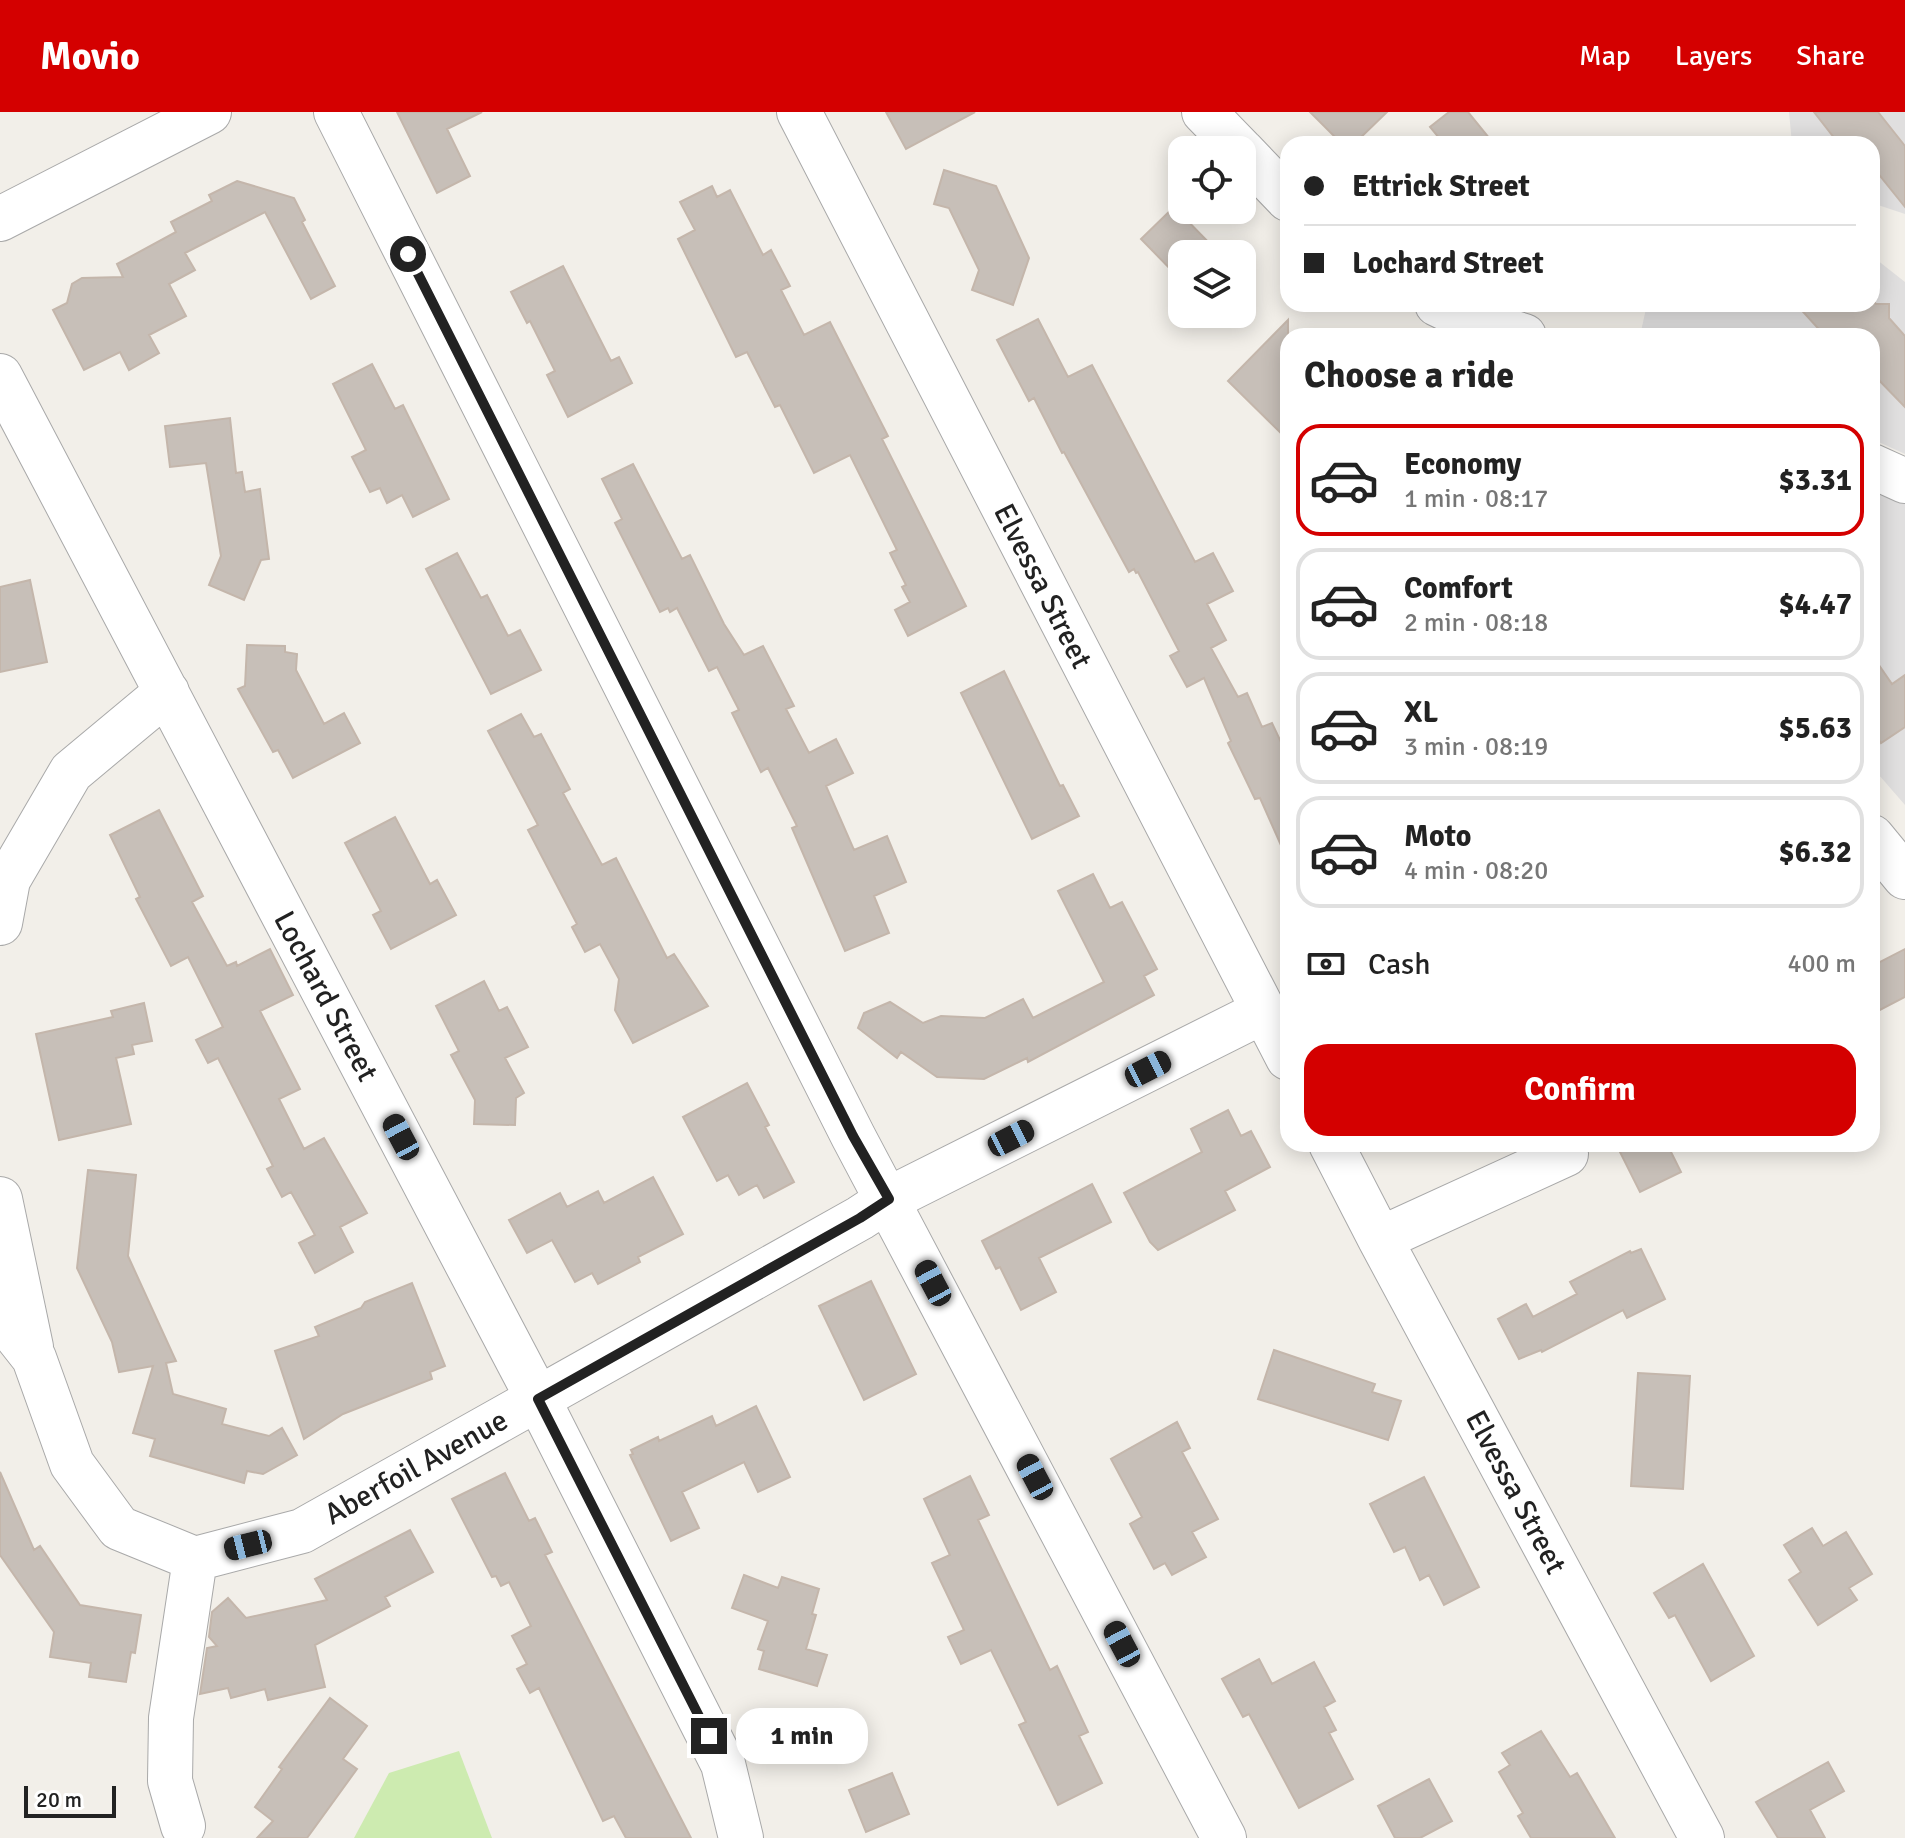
<!DOCTYPE html>
<html lang="en">
<head>
<meta charset="utf-8">
<style>
  body { margin:0; font-family:Signika,sans-serif; background:#f2f2f2; color:#222; height:100vh; display:flex; flex-direction:column; font-size:30px; white-space:nowrap }
  * { box-sizing:border-box; margin:0 }
  p { font-size:26px; color:#767676 }
  .icon { flex:none; width:44px; height:44px; fill:none; stroke:currentColor; stroke-width:2; stroke-linecap:round; stroke-linejoin:round }
  .map { position:relative; flex:1; overflow:hidden }
  .side { position:absolute; left:1280px; top:216px; width:600px; height:824px; display:flex; flex-direction:column; background:#fff; border-radius:24px; box-shadow:0 4px 20px #0003 }
  .side>* { flex:none }
  .guide { position:absolute; left:1280px; top:24px; width:600px; height:176px; border-radius:24px; box-shadow:0 4px 20px #0003; display:grid; align-content:center; height:176px; padding:0 24px; background:#fff }
  .tools { position:absolute; left:1168px; top:24px; display:grid; gap:16px }
  .tools a { display:grid; place-items:center; width:88px; height:88px; border-radius:16px; background:#fff; box-shadow:0 4px 20px #0003; font-size:40px }
  .scale { position:absolute; left:24px; bottom:20px; width:92px; box-sizing:border-box; padding-left:8px; border:4px solid #222; border-top:0; font-size:22px; line-height:28px; white-space:nowrap; color:#222; -webkit-text-stroke:6px #fff; paint-order:stroke }
  .end { position:absolute; width:36px; height:36px; margin:-18px; border:10px solid #222; background:#fff; box-shadow:0 0 0 4px #fff }
  .from { border-radius:50% }
  .bubble { position:absolute; height:56px; border-radius:24px; background:#fff; box-shadow:0 4px 20px #0003; font-size:26px; font-weight:700; line-height:56px; text-align:center }
  .car { position:absolute; width:24px; height:48px; margin:-24px -12px; border-radius:10px; box-shadow:0 0 6px 2px #0007; background:linear-gradient(#222 24%,#8ab4d8 0 40%,#222 0 76%,#8ab4d8 0 86%,#222 0) }
  .guide b { display:flex; align-items:center; gap:28px; height:76px; font-size:30px }
  .guide b+b { border-top:2px solid #e0e0e0 }
  .guide i { width:20px; height:20px; background:#222 }
  ul { padding:0; list-style:none }
  li { display:flex; align-items:center; gap:24px; height:112px; margin:0 16px 12px; padding:0 8px; border:4px solid #e0e0e0; border-radius:24px }
  li div { flex:1 }
  li b { display:block; font-size:30px }
  li em { font-style:normal; font-weight:700 }
  li.active { border-color:#d40000 }
  li>.icon { width:72px; height:72px; stroke-width:1.5 }
  h2 { padding:0 24px; font-size:36px; line-height:96px }
  .pay { display:flex; align-items:center; gap:20px; height:88px; padding:0 24px; font-size:30px }
  .pay p { margin-inline-start:auto }
  .button { display:flex; gap:16px; margin-top:auto; padding:16px 24px }
  .button a { flex:1; height:92px; border-radius:24px; background:#d40000; color:#fff; font-size:32px; font-weight:700; line-height:92px; text-align:center }
  header { display:flex; align-items:center; gap:48px; box-sizing:border-box; height:112px; padding:0 40px; background:#d40000; color:#fff }
  header strong { font-size:38px }
  nav { display:flex; gap:44px; margin-inline-start:auto; font-size:28px }
  .map>svg:first-child { display:block }
  .residential { fill:#e0dfdf }
  .grass { fill:#cdebb0 }
  .building { fill:#c7bfb8; stroke:#c4b6ab; stroke-width:2 }
  .lines { fill:none; stroke-linecap:round; stroke-linejoin:round }
  .minor-casing { stroke:#a9a9a9; stroke-width:46 }
  .minor { stroke:#fff; stroke-width:44 }
  .route { stroke:#222; stroke-width:10 }
  .labels { text-anchor:middle; stroke-width:7; stroke-linejoin:round; paint-order:stroke }
  .street-label { font-size:30px; fill:#222; stroke:#fff }
</style>
</head>
<body>
<header>
<strong>Movio</strong>
<nav><a>Map</a><a>Layers</a><a>Share</a></nav>
</header>
<div class="map">
<svg width="1905" height="1726" viewBox="0 0 1905 1726">
  <rect width="100%" height="100%" fill="#f2efe9"/>
  <path class="residential" d="M 1789,0 L 1905,0 L 1905,102 L 1872,91 L 1872,32 L 1792,32 Z
    M 1872,144 L 1905,170 L 1905,342 L 1872,327 L 1872,224 L 1640,224 L 1647,192 L 1872,192 Z
    M 1872,377 L 1905,392 L 1905,693 L 1872,655 Z"/>
  <path class="grass" d="M 459,1639 L 492,1726 L 354,1726 L 389,1661 Z"/>
  <path class="building" d="M 397,0 L 482,0 L 447,17 L 470,64 L 437,81 Z
    M 886,0 L 975,0 L 906,37 Z
    M 1310,0 L 1387,0 L 1354,32 L 1342,32 Z
    M 1449,0 L 1468,0 L 1494,32 L 1444,32 L 1430,15 Z
    M 1814,0 L 1878,0 L 1905,34 L 1905,95 L 1872,54 L 1872,32 L 1839,32 Z
    M 944,58 L 996,74 L 1029,146 L 1013,193 L 972,178 L 979,158 L 949,96 L 934,92 Z
    M 237,69 L 294,86 L 305,108 L 302,110 L 335,174 L 311,187 L 265,100 L 185,141 L 195,158 L 169,172 L 186,204 L 149,223 L 159,241 L 129,258 L 120,240 L 84,258 L 53,198 L 67,191 L 72,172 L 82,166 L 123,165 L 117,152 L 176,120 L 171,110 L 212,89 L 209,83 Z
    M 712,74 L 717,85 L 730,78 L 763,143 L 771,138 L 790,174 L 781,178 L 804,223 L 830,210 L 888,324 L 882,327 L 966,494 L 908,524 L 895,498 L 910,490 L 902,475 L 906,473 L 890,441 L 897,438 L 850,343 L 814,361 L 780,293 L 775,295 L 747,240 L 736,245 L 678,127 L 695,118 L 680,90 Z
    M 1174,95 L 1220,142 L 1182,142 L 1182,169 L 1141,127 Z
    M 563,154 L 611,249 L 619,245 L 632,271 L 568,305 L 547,263 L 555,259 L 530,209 L 527,211 L 511,180 Z
    M 1872,188 L 1876,192 L 1889,192 L 1889,206 L 1905,224 L 1905,295 L 1872,261 L 1872,224 L 1825,224 L 1796,192 L 1872,192 Z
    M 1038,207 L 1068,265 L 1092,253 L 1195,450 L 1213,441 L 1233,479 L 1207,492 L 1226,528 L 1211,536 L 1238,585 L 1247,581 L 1262,615 L 1272,611 L 1288,645 L 1288,749 L 1260,686 L 1255,687 L 1228,631 L 1231,629 L 1204,566 L 1187,575 L 1170,544 L 1179,539 L 1138,460 L 1136,461 L 1134,457 L 1129,460 L 1064,340 L 1062,341 L 1034,286 L 1029,289 L 997,228 Z
    M 1288,208 L 1288,328 L 1228,269 Z
    M 372,252 L 395,297 L 403,293 L 449,387 L 413,405 L 402,383 L 387,391 L 380,376 L 370,380 L 352,345 L 366,338 L 333,272 Z
    M 230,306 L 236,361 L 242,360 L 245,380 L 260,377 L 269,447 L 261,448 L 244,488 L 209,473 L 221,444 L 206,351 L 170,355 L 165,314 Z
    M 633,352 L 682,447 L 690,443 L 724,512 L 744,543 L 763,534 L 794,594 L 786,597 L 809,641 L 836,627 L 853,661 L 826,674 L 854,738 L 887,724 L 906,770 L 874,784 L 889,821 L 845,839 L 792,716 L 797,714 L 768,656 L 761,660 L 732,601 L 739,598 L 717,555 L 709,559 L 677,496 L 670,500 L 668,496 L 660,500 L 615,411 L 622,407 L 602,367 Z
    M 457,441 L 481,486 L 487,483 L 508,524 L 520,518 L 541,558 L 491,582 L 426,457 Z
    M 30,468 L 47,550 L 0,560 L 0,475 Z
    M 247,533 L 285,534 L 285,540 L 297,542 L 296,558 L 324,612 L 344,601 L 360,631 L 293,666 L 278,638 L 273,640 L 238,577 L 245,574 Z
    M 1872,543 L 1892,572 L 1905,563 L 1905,615 L 1881,631 L 1872,618 Z
    M 1004,559 L 1060,674 L 1063,673 L 1079,704 L 1032,727 L 961,581 Z
    M 521,602 L 534,625 L 541,622 L 570,677 L 563,681 L 602,753 L 616,746 L 667,846 L 674,842 L 708,894 L 633,931 L 615,898 L 619,867 L 600,832 L 585,840 L 572,815 L 577,812 L 528,718 L 538,713 L 488,619 Z
    M 159,698 L 203,784 L 192,790 L 227,854 L 236,850 L 237,854 L 270,837 L 293,883 L 260,899 L 300,977 L 279,987 L 304,1037 L 324,1026 L 367,1101 L 340,1115 L 353,1140 L 315,1161 L 299,1131 L 315,1123 L 291,1080 L 282,1085 L 267,1057 L 273,1054 L 218,946 L 208,951 L 196,928 L 223,915 L 188,845 L 171,854 L 136,787 L 140,785 L 110,723 Z
    M 395,705 L 430,772 L 437,768 L 456,803 L 391,837 L 373,803 L 381,799 L 345,731 Z
    M 1093,762 L 1110,796 L 1122,790 L 1157,857 L 1144,864 L 1154,883 L 1028,950 L 1027,946 L 984,967 L 937,965 L 901,940 L 897,946 L 858,916 L 864,901 L 890,890 L 923,911 L 941,904 L 985,906 L 1023,887 L 1033,906 L 1104,870 L 1058,779 Z
    M 1905,837 L 1905,885 L 1872,902 L 1872,854 Z
    M 484,869 L 499,899 L 507,895 L 528,935 L 505,946 L 524,981 L 516,986 L 515,1013 L 474,1012 L 475,988 L 451,943 L 459,939 L 436,894 Z
    M 144,891 L 152,929 L 132,933 L 134,942 L 116,946 L 131,1012 L 59,1028 L 36,922 L 113,905 L 111,899 Z
    M 747,971 L 769,1013 L 765,1015 L 794,1070 L 764,1086 L 757,1073 L 739,1083 L 728,1063 L 717,1069 L 683,1005 Z
    M 1228,998 L 1241,1024 L 1251,1019 L 1270,1055 L 1225,1079 L 1235,1098 L 1158,1138 L 1150,1130 L 1124,1081 L 1202,1040 L 1191,1017 Z
    M 1616,1032 L 1667,1032 L 1681,1060 L 1640,1080 Z
    M 88,1058 L 136,1063 L 128,1144 L 176,1249 L 166,1251 L 173,1282 L 226,1297 L 222,1312 L 269,1324 L 282,1316 L 297,1343 L 263,1362 L 247,1359 L 244,1371 L 150,1344 L 155,1327 L 133,1321 L 153,1254 L 119,1260 L 112,1230 L 77,1156 Z
    M 653,1065 L 683,1122 L 638,1145 L 640,1150 L 598,1172 L 592,1161 L 575,1170 L 552,1128 L 527,1141 L 509,1108 L 560,1081 L 567,1095 L 598,1079 L 604,1091 Z
    M 1092,1072 L 1111,1110 L 1039,1146 L 1056,1180 L 1021,1198 L 1000,1155 L 996,1157 L 982,1129 Z
    M 1641,1137 L 1665,1187 L 1627,1206 L 1623,1198 L 1542,1240 L 1541,1238 L 1519,1247 L 1498,1207 L 1526,1192 L 1533,1205 L 1577,1182 L 1570,1170 L 1630,1139 L 1631,1141 Z
    M 871,1169 L 916,1262 L 864,1288 L 819,1194 Z
    M 412,1171 L 445,1254 L 430,1260 L 432,1267 L 343,1302 L 304,1327 L 275,1239 L 319,1224 L 315,1215 L 361,1196 L 365,1190 Z
    M 1274,1238 L 1375,1272 L 1372,1280 L 1401,1289 L 1388,1328 L 1258,1287 Z
    M 1638,1261 L 1690,1264 L 1683,1377 L 1631,1374 Z
    M 756,1294 L 790,1365 L 758,1380 L 744,1350 L 682,1380 L 699,1416 L 671,1429 L 630,1343 L 633,1342 L 631,1338 L 658,1325 L 659,1329 L 712,1304 L 716,1314 Z
    M 1177,1310 L 1190,1336 L 1182,1340 L 1218,1407 L 1192,1420 L 1206,1445 L 1172,1463 L 1165,1451 L 1154,1457 L 1130,1412 L 1142,1405 L 1111,1347 Z
    M 0,1360 L 34,1438 L 40,1434 L 80,1493 L 141,1503 L 135,1541 L 131,1540 L 126,1570 L 89,1565 L 91,1551 L 50,1545 L 54,1520 L 0,1443 Z
    M 505,1361 L 529,1409 L 535,1406 L 552,1440 L 545,1443 L 691,1726 L 626,1726 L 614,1704 L 603,1709 L 539,1576 L 530,1581 L 517,1557 L 527,1552 L 512,1524 L 531,1514 L 509,1470 L 501,1474 L 496,1464 L 492,1465 L 452,1387 Z
    M 970,1364 L 989,1403 L 978,1408 L 1050,1558 L 1057,1554 L 1088,1620 L 1079,1624 L 1102,1671 L 1058,1693 L 1019,1613 L 1026,1610 L 991,1538 L 961,1552 L 948,1525 L 964,1518 L 932,1451 L 950,1443 L 924,1387 Z
    M 1424,1365 L 1479,1475 L 1444,1493 L 1429,1463 L 1420,1468 L 1405,1435 L 1394,1440 L 1370,1392 Z
    M 1812,1416 L 1823,1434 L 1846,1420 L 1872,1462 L 1849,1476 L 1857,1488 L 1818,1513 L 1789,1468 L 1801,1460 L 1784,1433 Z
    M 410,1418 L 433,1460 L 385,1485 L 390,1494 L 315,1533 L 325,1575 L 268,1588 L 265,1577 L 231,1586 L 228,1576 L 200,1582 L 207,1536 L 217,1534 L 209,1525 L 212,1500 L 228,1486 L 246,1506 L 327,1488 L 315,1467 Z
    M 1703,1452 L 1754,1544 L 1711,1569 L 1675,1503 L 1669,1506 L 1654,1481 Z
    M 744,1463 L 778,1476 L 782,1465 L 819,1477 L 812,1502 L 816,1503 L 806,1537 L 827,1543 L 817,1574 L 759,1557 L 764,1539 L 758,1537 L 768,1509 L 732,1496 Z
    M 1259,1547 L 1272,1572 L 1314,1550 L 1335,1589 L 1324,1595 L 1336,1618 L 1329,1621 L 1353,1667 L 1299,1696 L 1249,1602 L 1243,1605 L 1222,1567 Z
    M 330,1586 L 367,1614 L 343,1647 L 357,1657 L 307,1726 L 257,1726 L 273,1709 L 255,1695 L 282,1657 L 279,1655 Z
    M 1541,1619 L 1570,1665 L 1577,1661 L 1615,1726 L 1531,1726 L 1518,1704 L 1523,1701 L 1499,1660 L 1510,1653 L 1502,1641 Z
    M 1828,1650 L 1844,1679 L 1810,1698 L 1825,1726 L 1778,1726 L 1756,1690 Z
    M 892,1661 L 909,1702 L 866,1720 L 849,1678 Z
    M 1429,1667 L 1452,1709 L 1420,1726 L 1395,1726 L 1378,1694 Z"/>
  <g class="lines">
    <g class="minor-casing">
      <path id="minor" d="M 336,0 L 853,1024 L 1224,1726
        M 799,0 L 1288,946
        M 1204,0 L 1241,38
        M 1242,39 L 1288,87
        M 0,107 L 209,0
        M 1437,192 L 1466,206 L 1524,224
        M 0,264 L 538,1287 L 723,1652 L 741,1726
        M 1872,354 L 1905,369
        M 1872,725 L 1905,765
        M 0,811 L 8,768 L 71,660 L 167,580
        M 1331,1032 L 1380,1127 L 1702,1726
        M 0,1087 L 31,1235
        M 1380,1127 L 1566,1042
        M 0,1203 L 34,1246 L 72,1352 L 119,1416 L 195,1447
        M 195,1447 L 302,1419 L 860,1106 L 889,1087 L 1262,900
        M 183,1714 L 170,1669 L 171,1606 L 195,1447"/>
    </g>
    <use href="#minor" class="minor"/>
  </g>
  <g class="lines">
    <path class="route" d="M 408,142 L 853,1024 L 889,1087 L 860,1106 L 538,1287 L 709,1624"/>
  </g>
  <g class="labels">
    <g class="street-label">
      <text transform="translate(1043 474) rotate(63)" y="10">Elvessa Street</text>
      <text transform="translate(326 884) rotate(62)" y="10">Lochard Street</text>
      <text transform="translate(416 1355) rotate(-29)" y="10">Aberfoil Avenue</text>
      <text transform="translate(1516 1380) rotate(62)" y="10">Elvessa Street</text>
    </g>
  </g>
</svg>
<div class="tools">
<a><svg class="icon" aria-label="locate" viewBox="0 0 24 24"><circle cx="12" cy="12" r="6"/><path d="M12 2v4M12 18v4M2 12h4M18 12h4"/></svg></a>
<a><svg class="icon" aria-label="layers" viewBox="0 0 24 24"><path d="M12 4l9 5-9 5-9-5zM3 14l9 5 9-5"/></svg></a>
</div>
<div class="scale">20 m</div>
<i class="end from" style="left:408px;top:142px"></i>
<i class="end" style="left:709px;top:1624px"></i>
<div class="bubble" style="left:736px;top:1596px;width:132px">1 min</div>
<i class="car" style="left:1148px;top:957px;rotate:63deg"></i>
<i class="car" style="left:401px;top:1025px;rotate:332deg"></i>
<i class="car" style="left:1011px;top:1026px;rotate:63deg"></i>
<i class="car" style="left:933px;top:1171px;rotate:332deg"></i>
<i class="car" style="left:1035px;top:1365px;rotate:332deg"></i>
<i class="car" style="left:248px;top:1433px;rotate:256deg"></i>
<i class="car" style="left:1122px;top:1532px;rotate:332deg"></i>
<div class="guide">
<b><i class="from"></i>Ettrick Street</b>
<b><i></i>Lochard Street</b>
</div>
<section class="side">
<h2>Choose a ride</h2>
<ul>
<li class="active"><svg class="icon" aria-label="car" viewBox="0 0 24 24"><path d="M5 17H2v-5l4-1 3-4h7l3 4 3 1v5h-3M9 17h6M6 11h13"/><circle cx="7" cy="17" r="2"/><circle cx="17" cy="17" r="2"/></svg><div><b>Economy</b><p>1 min · 08:17</p></div><em>$3.31</em></li>
<li><svg class="icon" aria-label="car" viewBox="0 0 24 24"><path d="M5 17H2v-5l4-1 3-4h7l3 4 3 1v5h-3M9 17h6M6 11h13"/><circle cx="7" cy="17" r="2"/><circle cx="17" cy="17" r="2"/></svg><div><b>Comfort</b><p>2 min · 08:18</p></div><em>$4.47</em></li>
<li><svg class="icon" aria-label="car" viewBox="0 0 24 24"><path d="M5 17H2v-5l4-1 3-4h7l3 4 3 1v5h-3M9 17h6M6 11h13"/><circle cx="7" cy="17" r="2"/><circle cx="17" cy="17" r="2"/></svg><div><b>XL</b><p>3 min · 08:19</p></div><em>$5.63</em></li>
<li><svg class="icon" aria-label="car" viewBox="0 0 24 24"><path d="M5 17H2v-5l4-1 3-4h7l3 4 3 1v5h-3M9 17h6M6 11h13"/><circle cx="7" cy="17" r="2"/><circle cx="17" cy="17" r="2"/></svg><div><b>Moto</b><p>4 min · 08:20</p></div><em>$6.32</em></li>
</ul>
<div class="pay"><svg class="icon" aria-label="cash" viewBox="0 0 24 24"><path d="M3 7h18v10H3z"/><circle cx="12" cy="12" r="2"/></svg>Cash<p>400 m</p></div>
<div class="button"><a>Confirm</a></div>
</section>
</div>
</body>
</html>
